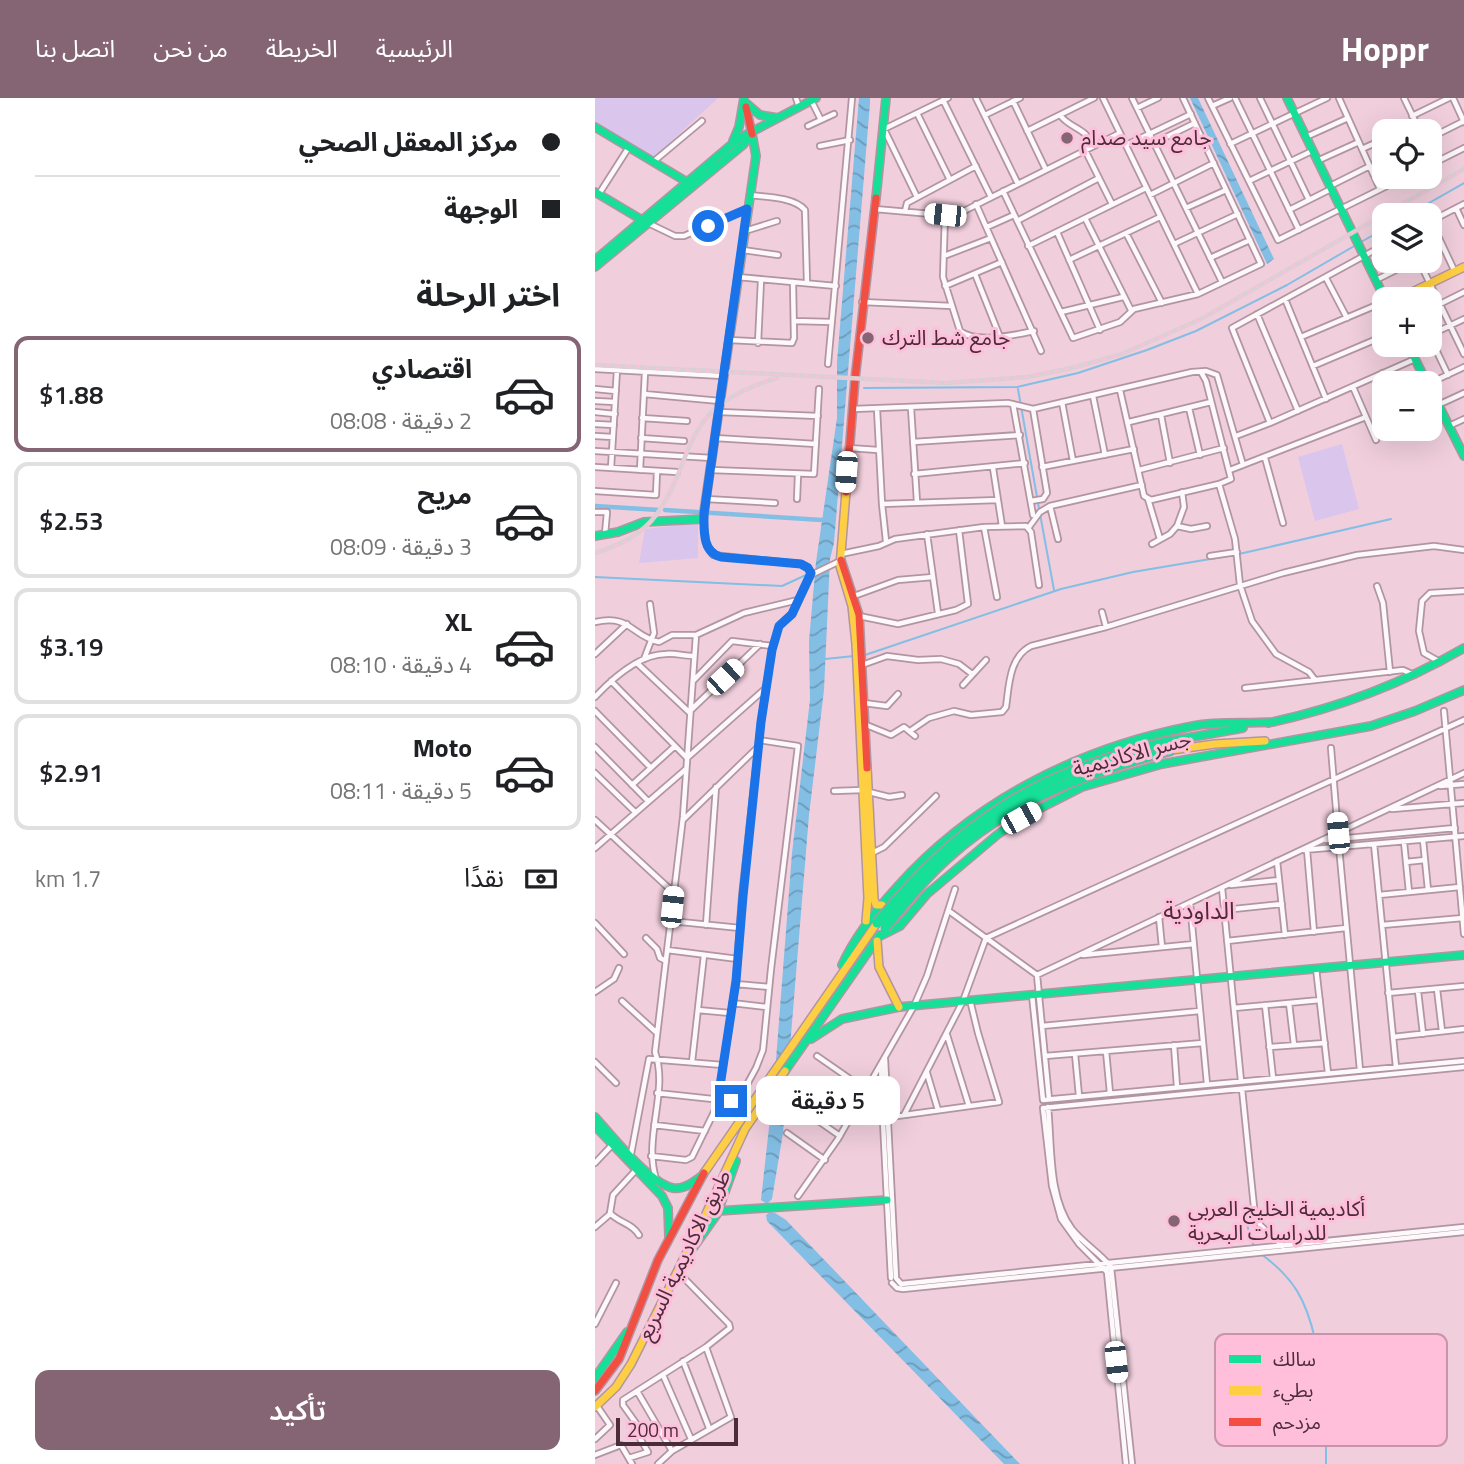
<!DOCTYPE html>
<html lang="ar">
<head>
<meta charset="utf-8">
<style>
  body { margin:0; font-family:"Titillium Web","Noto Sans Arabic",sans-serif; background:#f6f6f6; color:#202124; direction:rtl; height:100vh; display:flex; flex-direction:column; font-size:26px; white-space:nowrap }
  * { box-sizing:border-box; margin:0 }
  p { font-size:23px; color:#757577 }
  .icon { flex:none; width:38px; height:38px; fill:none; stroke:currentColor; stroke-width:2; stroke-linecap:round; stroke-linejoin:round }
  .map { position:relative; flex:1; overflow:hidden; direction:ltr }
  .panel { display:flex; flex-direction:column; background:#fff; width:595px }
  .panel>* { flex:none }
  .top-card { display:grid; align-content:center; height:154px; padding:0 35px; background:#fff }
  .tools { position:absolute; left:777px; top:21px; display:grid; gap:14px }
  .tools a { display:grid; place-items:center; width:70px; height:70px; border-radius:14px; background:#fff; box-shadow:0 7px 28px #0002; font-size:35px }
  .scale { position:absolute; left:21px; bottom:18px; width:122px; box-sizing:border-box; padding-left:7px; border:4px solid #4c2c3a; border-top:0; font-size:19px; line-height:24px; white-space:nowrap; color:#4c2c3a; -webkit-text-stroke:5px #ffbfda; paint-order:stroke }
  .end { position:absolute; width:32px; height:32px; margin:-16px; border:9px solid #1a73e8; background:#fff; box-shadow:0 0 0 4px #fff }
  .from { border-radius:50% }
  .bubble { position:absolute; height:49px; border-radius:14px; background:#fff; box-shadow:0 7px 28px #0002; font-size:23px; font-weight:600; line-height:49px; text-align:center; direction:rtl }
  .car { position:absolute; width:21px; height:42px; margin:-21px -10px; border-radius:9px; box-shadow:0 0 5px 2px #0007; background:linear-gradient(#fff 24%,#345 0 40%,#fff 0 76%,#345 0 86%,#fff 0) }
  .top-card b { display:flex; align-items:center; gap:24px; height:66px; font-size:26px }
  .top-card b+b { border-top:2px solid #e0e0e0 }
  .top-card i { width:18px; height:18px; background:#202124 }
  ul { padding:0; list-style:none }
  li { display:flex; align-items:center; gap:21px; height:116px; margin:0 14px 10px; padding:0 21px; border:4px solid #e0e0e0; border-radius:14px }
  li div { flex:1 }
  li b { display:block; font-size:26px }
  li em { font-style:normal; font-weight:600 }
  li.on { border-color:#856573 }
  li>.icon { width:63px; height:63px; stroke-width:1.5 }
  h2 { padding:0 35px; font-size:32px; line-height:84px }
  .pay { display:flex; align-items:center; gap:18px; height:77px; padding:0 35px; font-size:26px }
  .pay p { margin-inline-start:auto }
  .action { display:flex; gap:14px; margin-top:auto; padding:14px 35px }
  .action a { flex:1; height:80px; border-radius:14px; background:#856573; color:#fff; font-size:28px; font-weight:600; line-height:80px; text-align:center }
  header { display:flex; align-items:center; gap:42px; box-sizing:border-box; height:98px; padding:0 35px; background:#856573; color:#fff }
  header strong { font-size:33px }
  nav { display:flex; gap:38px; margin-inline-start:auto; font-size:24px }
  main { display:flex; flex:1; min-height:0 }
  .map>svg:first-child { display:block }
  .garden { fill:#dac5ed }
  .water { fill:url(#water-waves) }
  .lines { fill:none; stroke-linecap:round; stroke-linejoin:round }
  .stream { stroke:#83bee4; stroke-width:2 }
  .canal { stroke:#83bee4; stroke-width:4.5 }
  .street-casing { stroke:#b295a2; stroke-width:8 }
  .fast-casing { stroke:#b295a2; stroke-width:10 }
  .slow-casing { stroke:#b295a2; stroke-width:10 }
  .jam-casing { stroke:#b295a2; stroke-width:10 }
  .street { stroke:#fdf8fa; stroke-width:4.5 }
  .fast { stroke:#16e098; stroke-width:7 }
  .slow { stroke:#ffcf43; stroke-width:7 }
  .jam { stroke:#f24e42; stroke-width:7 }
  .rail-casing { stroke:#dad0d4; stroke-width:4.5 }
  .rail { stroke:#ffbfda; stroke-width:2; stroke-dasharray:5; stroke-linecap:butt }
  .fast-bridge-casing { stroke:#b295a2; stroke-width:12; stroke-linecap:butt }
  .fast-bridge { stroke:#16e098; stroke-width:9 }
  .route { stroke:#1a73e8; stroke-width:9 }
  .poi-dot { fill:#856573; stroke:#ffbfda; stroke-width:2.5 }
  .labels { text-anchor:middle; stroke-width:6; stroke-linejoin:round; paint-order:stroke }
  .poi-label { font-size:21px; fill:#4c2c3a; stroke:#ffbfda; text-anchor:start }
  .street-label { font-size:21px; fill:#4c2c3a; stroke:#ffbfda }
  .quarter-label { font-size:24px; fill:#4c2c3a; stroke:#ffbfda }
  .key { fill:#ffbfda; stroke:#c993aa; stroke-width:2 }
  .key-label { font-size:19px; fill:#4c2c3a }
</style>
</head>
<body>
<header>
<strong>Hoppr</strong>
<nav><a>الرئيسية</a><a>الخريطة</a><a>من نحن</a><a>اتصل بنا</a></nav>
</header>
<main>
<div class="map">
<svg width="869" height="1366" viewBox="0 0 869 1366">
  <defs>
    <pattern id="water-waves" width="16" height="10" patternUnits="userSpaceOnUse" patternTransform="scale(1.75)"><rect width="16" height="10" fill="#83bee4"/><path d="M0 5q4-4 8 0t8 0" fill="none" stroke="#6d9bba"/></pattern>
  </defs>
  <rect width="100%" height="100%" fill="#f0cedc"/>
  <path class="garden" d="M 0,0 L 122,0 L 122,1 L 58,60 L 0,25 Z
    M 747,346 L 764,411 L 720,423 L 703,359 Z
    M 103,425 L 103,460 L 44,465 L 50,431 Z"/>
  <path class="water" d="M 264,0 L 275,0 L 275,5 L 239,445 L 235,461 L 229,592 L 214,717 L 188,1035 L 177,1101 L 172,1106 L 166,1102 L 180,975 L 197,755 L 215,602 L 214,543 L 221,464 L 242,320 L 242,264 Z
    M 595,0 L 603,0 L 679,161 L 672,166 Z
    M 175,1114 L 180,1115 L 191,1122 L 425,1366 L 409,1366 L 172,1123 L 171,1117 Z"/>
  <g class="lines">
    <path class="stream" d="M 813,117 L 869,85
      M 766,144 L 789,131
      M 269,290 L 422,289 L 483,275 L 552,252 L 601,233 L 692,187 L 761,147
      M 423,291 L 442,399
      M 443,405 L 459,492
      M 644,456 L 796,421
      M 0,479 L 187,488 L 211,477
      M 270,557 L 466,491 L 538,474 L 639,457
      M 230,561 L 259,558
      M 650,1117 L 655,1139 L 660,1150
      M 666,1156 C 699,1180 711,1202 720,1241
      M 722,1248 L 731,1300 L 731,1366"/>
    <path class="canal" d="M 0,408 L 64,412
      M 70,412 L 227,422"/>
    <g class="street-casing">
      <path id="street" d="M 201,0 L 204,9
        M 381,0 L 423,86
        M 508,0 L 603,196
        M 537,0 L 627,184
        M 613,0 L 683,142 L 810,79
        M 640,0 L 704,132
        M 665,0 L 714,102
        M 744,0 L 785,91
        M 809,0 L 825,33
        M 858,0 L 869,24
        M 216,2 L 226,22
        M 348,2 L 396,99
        M 418,3 L 451,72
        M 617,8 L 635,0
        M 542,10 L 563,0
        M 322,15 L 355,82
        M 390,17 L 425,0
        M 465,17 C 475,31 493,30 497,48
        M 817,18 L 854,0
        M 213,28 L 239,16
        M 432,33 L 499,0
        M 806,33 L 821,26
        M 711,39 L 753,20
        M 835,40 L 869,23
        M 559,45 L 600,25
        M 635,46 L 732,0
        M 531,47 L 596,16
        M 225,48 L 255,42
        M 767,51 L 789,41
        M 490,52 L 517,106
        M 835,54 L 839,64
        M 722,63 L 764,44
        M 58,64 L 107,23
        M 835,67 L 869,50
        M 654,83 L 717,53
        M 735,88 L 775,68
        M 408,93 L 478,240 L 525,224 L 539,211 L 603,196 L 666,166 L 588,0
        M 4,96 L 34,49
        M 155,97 C 171,99 199,99 210,112 L 212,185
        M 555,97 L 619,65
        M 322,99 L 289,31 L 353,0
        M 381,106 L 446,253
        M 591,110 L 631,92
        M 861,110 L 869,127
        M 280,111 L 359,118 L 525,35
        M 694,112 L 736,91
        M 310,113 L 312,105 L 381,68
        M 350,117 L 348,179 L 365,233 C 382,246 419,237 439,233
        M 490,120 L 536,212
        M 422,123 L 504,80
        M 836,123 L 860,174
        M 836,123 L 869,106
        M 53,125 L 80,138 L 89,138 L 152,111
        M 392,129 L 419,117
        M 150,133 L 182,123
        M 462,134 L 505,232
        M 531,135 L 567,205
        M 579,146 L 643,116
        M 433,148 L 551,90
        M 148,152 L 183,157
        M 349,158 L 396,140
        M 615,160 L 655,142
        M 474,162 L 565,119
        M 824,163 L 869,256
        M 380,176 L 405,239
        M 143,179 L 241,188
        M 731,180 L 752,220
        M 781,182 L 819,163
        M 350,188 L 407,164
        M 690,201 L 731,301
        M 267,204 L 357,208
        M 845,206 L 869,194
        M 466,214 L 528,199
        M 662,216 L 703,313
        M 199,223 L 237,224
        M 835,237 L 869,221
        M 706,239 L 789,204
        M 835,239 L 853,277
        M 134,242 L 197,245 L 199,240 L 198,184
        M 163,245 L 166,182
        M 233,266 L 257,0
        M 718,268 L 789,238
        M 0,271 L 128,278
        M 787,275 L 792,285
        M 835,285 L 869,269
        M 758,289 L 781,342
        M 0,291 L 21,293
        M 525,292 L 549,398 L 556,402 L 624,386 L 636,381 L 611,283 L 606,274
        M 49,296 L 125,303
        M 498,298 L 510,357
        M 0,303 L 20,304
        M 467,304 L 478,363
        M 418,306 L 438,417
        M 843,307 L 869,295
        M 316,310 L 322,404
        M 594,310 L 605,357
        M 258,311 L 413,305 L 438,311 L 597,274 L 611,273 L 622,277 L 648,367
        M 282,311 L 287,406 L 291,443
        M 0,314 L 20,316
        M 124,314 L 223,318
        M 566,317 L 575,365
        M 47,320 L 92,323
        M 534,324 L 616,304
        M 675,325 L 637,230 L 789,147
        M 0,326 L 19,327
        M 854,328 L 869,321
        M 0,338 L 18,339
        M 641,338 L 675,325 L 820,261
        M 46,340 L 89,343
        M 120,340 L 221,346
        M 318,344 L 425,337
        M 254,350 L 283,352
        M 0,353 L 117,360
        M 670,360 L 688,425
        M 0,369 L 82,374
        M 447,369 L 539,351
        M 16,370 L 22,272
        M 398,370 L 407,428
        M 45,372 L 50,274
        M 116,372 L 219,376 L 224,291
        M 544,372 L 629,350
        M 635,372 L 771,319
        M 319,376 L 430,365
        M 624,386 L 640,441 L 645,487 L 657,523 L 681,556 L 714,574 L 720,582
        M 0,393 L 61,397 L 62,373
        M 111,401 L 180,405
        M 202,401 L 203,377
        M 553,401 L 565,441
        M 436,403 L 448,401 L 452,395 L 438,311
        M 287,406 L 403,402
        M 455,408 L 463,441
        M 0,414 L 12,414 L 10,436
        M 582,428 L 589,409 L 587,394
        M 389,429 L 402,499
        M 434,429 L 445,414 L 455,408 L 547,387
        M 332,436 L 343,515
        M 557,446 L 575,436 L 582,428 L 596,431 L 612,428
        M 246,456 L 284,448 L 300,441 L 389,429 L 431,428 L 436,434 L 444,487
        M 615,458 L 642,454
        M 216,477 L 245,463
        M 782,488 L 788,505 L 795,574
        M 259,498 L 303,482 L 338,479
        M 507,514 L 511,529
        M 264,518 L 303,526 L 361,512 L 373,506 L 364,432
        M 0,524 C 36,516 36,538 64,544 L 77,537 L 101,537 L 149,515 L 203,502
        M 0,556 L 32,526
        M 49,561 L 59,535 L 55,506
        M 845,564 L 829,555 L 824,533 L 827,503 L 835,495 L 869,493
        M 43,566 L 95,615
        M 267,567 L 292,558 L 323,562 L 346,561 L 364,566 L 377,576
        M 16,583 L 92,660 L 171,590
        M 98,583 L 137,543 L 178,548
        M 368,587 L 391,562
        M 650,590 L 808,572 L 819,577
        M 0,599 C 17,581 45,556 71,556 C 80,555 90,558 99,558
        M 269,605 L 292,608 L 303,596
        M 96,612 L 165,546
        M 0,613 L 56,670
        M 849,613 L 869,836
        M 269,626 L 296,637 L 309,629 L 320,638
        M 315,633 L 334,620 L 359,613 L 376,617 L 407,614 L 411,609 C 414,588 414,559 436,548 L 511,529 L 688,475 L 762,457 L 839,448 L 869,452
        M 0,649 L 53,703
        M 736,650 L 743,735
        M 0,675 L 40,714
        M 37,687 L 80,648
        M 845,688 L 869,686
        M 239,693 L 268,692
        M 274,694 L 294,699 L 307,697
        M 797,711 L 869,705
        M 0,722 L 79,795
        M 88,722 L 164,648
        M 731,742 L 860,730
        M 828,742 L 833,792
        M 809,744 L 814,794
        M 779,746 L 801,969
        M 744,749 L 765,972
        M 0,750 L 91,671
        M 709,752 L 869,738
        M 712,752 L 719,834
        M 275,756 L 289,749 L 341,698
        M 682,763 L 690,837
        M 811,764 L 830,762
        M 636,787 L 684,782
        M 627,790 L 646,983
        M 784,797 L 865,789
        M 595,805 L 612,986
        M 629,812 L 687,806
        M 354,813 L 442,877 L 454,1001
        M 564,819 L 567,849
        M 76,823 L 145,830
        M 0,825 L 29,856
        M 111,827 L 121,689
        M 787,827 L 868,820
        M 51,840 L 62,851 L 65,860 L 71,863
        M 632,843 L 751,830
        M 72,852 L 143,861
        M 488,857 L 599,846
        M 721,870 L 733,975
        M 442,877 L 869,675
        M 141,886 L 174,889
        M 842,891 L 847,933
        M 823,893 L 828,936
        M 0,894 L 19,881 L 24,870
        M 793,895 L 869,888
        M 437,897 L 448,1002 L 869,963
        M 27,903 L 62,935
        M 137,905 L 172,909
        M 694,905 L 699,947
        M 670,907 L 678,980
        M 639,910 L 725,902
        M 103,912 L 135,915
        M 447,928 L 605,913
        M 352,937 L 374,1008
        M 798,939 L 869,931
        M 579,947 L 582,989
        M 674,949 L 730,945
        M 511,953 L 515,995
        M 480,956 L 484,998
        M 222,958 L 271,992
        M 450,958 L 608,945
        M 290,961 L 293,1019
        M 0,964 L 21,985
        M 97,964 L 109,857
        M 286,967 L 288,1020 L 404,1004 L 383,935 L 375,902
        M 332,975 L 343,1012
        M 647,991 L 660,1119 L 666,1128 L 688,1148
        M 62,995 L 136,1003 L 149,992 L 161,970 L 168,952 L 176,871 L 203,648 L 164,642
        M 199,1006 L 245,1038
        M 453,1009 C 457,1048 453,1099 477,1131 C 489,1146 505,1155 516,1169 L 537,1366
        M 309,1017 L 368,903 L 391,840 L 869,622
        M 288,1024 L 296,1180
        M 293,1024 L 301,1180 L 306,1186 L 869,1129
        M 59,1027 L 110,1033
        M 192,1035 L 230,1062
        M 36,1056 L 54,961 L 128,967
        M 56,1058 L 91,1062 L 97,1059 L 120,1012 L 124,995 L 141,883 L 147,798 L 166,624 L 177,552 L 184,528 L 197,517 L 216,477 L 213,469 L 206,466 L 118,457 L 112,448 L 108,421
        M 0,1065 L 17,1047
        M 41,1072 L 18,1097 L 15,1115 C 24,1125 37,1125 44,1137
        M 61,1081 C 48,1039 74,993 60,954 L 88,719 L 101,537
        M 203,1098 L 243,1041 L 319,908 L 332,878 L 360,791
        M 0,1129 L 15,1116
        M 297,1185 L 302,1190 L 308,1191 L 869,1134
        M 0,1226 L 21,1185
        M 88,1263 L 114,1330
        M 68,1277 L 96,1341
        M 42,1293 L 77,1353
        M 43,1328 L 28,1307 L 28,1302 L 111,1249 L 135,1230 L 134,1226 L 83,1174
        M 0,1341 L 15,1327 L 2,1308
        M 0,1357 L 26,1347 L 37,1366
        M 34,1360 L 53,1354 L 40,1332
        M 63,1366 L 77,1353 L 136,1319 L 111,1249
        M 531,1366 L 512,1174 L 484,1146 L 466,1121 L 457,1088 L 448,1010 L 869,969"/>
    </g>
    <g class="fast-casing">
      <path id="fast" d="M 692,0 L 790,201
        M 151,5 L 165,17 L 183,20
        M 0,29 L 92,84
        M 138,43 L 144,29 L 149,0
        M 0,94 L 47,122
        M 281,100 L 291,0
        M 0,162 L 143,41 L 221,0
        M 0,169 L 148,47 L 156,36
        M 813,247 L 832,285
        M 835,290 L 869,358
        M 0,438 L 23,434 L 49,424 L 108,421 L 161,58 L 157,36
        M 673,625 C 743,610 807,586 869,550
        M 575,643 L 648,630
        M 283,839 L 305,828 L 332,796 L 402,737 L 426,720 L 487,689 L 567,666 L 776,628 L 820,613 L 869,592
        M 247,867 C 260,838 281,812 302,789 C 380,702 484,650 598,628 C 624,623 651,626 678,624
        M 216,941 L 247,921 L 304,909 L 869,857
        M 190,973 L 285,837
        M 0,1019 C 16,1037 55,1086 78,1090 C 89,1092 100,1083 108,1077
        M 0,1028 L 67,1098 L 73,1110 L 74,1139
        M 123,1113 L 292,1102
        M 98,1150 L 122,1116 L 141,1063
        M 0,1280 L 32,1234"/>
    </g>
    <g class="slow-casing">
      <path id="slow" d="M 803,201 L 869,169
        M 251,394 L 245,468 L 257,508 L 261,546 L 273,800 L 271,823
        M 577,652 L 620,646 L 670,643
        M 272,670 L 279,801 L 281,807 L 287,807
        M 282,843 L 284,869 L 304,909
        M 109,1075 L 282,825
        M 0,1309 L 21,1289 L 36,1266 L 110,1118 L 150,1031 L 190,973"/>
    </g>
    <g class="jam-casing">
      <path id="jam" d="M 151,9 L 157,36
        M 251,394 L 260,281 L 281,100
        M 246,462 L 264,517 L 272,670
        M 0,1293 L 24,1261 L 63,1162 L 109,1075"/>
    </g>
    <use href="#street" class="street"/>
    <use href="#fast" class="fast"/>
    <use href="#slow" class="slow"/>
    <use href="#jam" class="jam"/>
    <g class="rail-casing">
      <path id="rail" d="M 0,267 L 350,285 L 432,279 L 477,270 L 527,256 L 606,221 L 869,71
        M 0,455 C 53,439 67,416 87,367 C 93,350 100,333 112,319 C 128,300 158,287 182,280"/>
    </g>
    <use href="#rail" class="rail"/>
    <g class="fast-bridge-casing">
      <path id="fast-bridge" d="M 282,825 C 371,718 441,676 575,643
        M 290,830 C 309,806 328,782 351,761 C 415,702 494,673 577,652"/>
    </g>
    <use href="#fast-bridge" class="fast-bridge"/>
  </g>
  <g class="lines">
    <path class="route" d="M 113,128 L 152,111 L 109,416 C 109,432 107,454 126,459 L 206,466 L 213,470 L 216,475 L 197,516 L 184,528 L 177,552 L 166,624 L 148,798 L 141,883 L 123,1001 L 136,1003"/>
  </g>
  <g class="poi-dot">
    <circle cx="472" cy="40" r="7"/>
    <circle cx="273" cy="240" r="7"/>
    <circle cx="579" cy="1123" r="7"/>
  </g>
  <g class="labels">
    <g class="poi-label">
      <text x="486" y="47">جامع سيد صدام</text>
      <text x="287" y="247">جامع شط الترك</text>
      <text x="593" y="1118">أكاديمية الخليج العربي<tspan x="593" dy="24">للدراسات البحرية</tspan></text>
    </g>
    <g class="street-label">
      <text transform="translate(537 656) rotate(-15)" y="7">جسر الاكاديمية</text>
      <text transform="translate(89 1157) rotate(-64)" y="7">طريق الاكاديمية السريع</text>
    </g>
    <g class="quarter-label">
      <text x="604" y="821">الداودية</text>
    </g>
  </g>
  <rect x="620" y="1236" width="232" height="112" rx="10" class="key"/>
  <rect x="634" y="1257" width="32" height="8" fill="#16e098"/>
  <rect x="634" y="1288" width="32" height="9" fill="#ffcf43"/>
  <rect x="634" y="1320" width="32" height="8" fill="#f24e42"/>
  <g class="key-label">
    <text x="678" y="1268">سالك</text>
    <text x="678" y="1299">بطيء</text>
    <text x="678" y="1331">مزدحم</text>
  </g>
</svg>
<div class="tools">
<a><svg class="icon" aria-label="locate" viewBox="0 0 24 24"><circle cx="12" cy="12" r="6"/><path d="M12 2v4M12 18v4M2 12h4M18 12h4"/></svg></a>
<a><svg class="icon" aria-label="layers" viewBox="0 0 24 24"><path d="M12 4l9 5-9 5-9-5zM3 14l9 5 9-5"/></svg></a>
<a>+</a>
<a>−</a>
</div>
<div class="scale">200 m</div>
<i class="end from" style="left:113px;top:128px"></i>
<i class="end" style="left:136px;top:1003px"></i>
<div class="bubble" style="left:161px;top:978px;width:144px">5 دقيقة</div>
<i class="car" style="left:350px;top:117px;rotate:276deg"></i>
<i class="car" style="left:251px;top:374px;rotate:184deg"></i>
<i class="car" style="left:130px;top:579px;rotate:47deg"></i>
<i class="car" style="left:426px;top:720px;rotate:61deg"></i>
<i class="car" style="left:743px;top:735px;rotate:355deg"></i>
<i class="car" style="left:77px;top:809px;rotate:6deg"></i>
<i class="car" style="left:521px;top:1264px;rotate:174deg"></i>
</div>
<section class="panel">
<div class="top-card">
<b><i class="from"></i>مركز المعقل الصحي</b>
<b><i></i>الوجهة</b>
</div>
<h2>اختر الرحلة</h2>
<ul>
<li class="on"><svg class="icon" aria-label="car" viewBox="0 0 24 24"><path d="M5 17H2v-5l4-1 3-4h7l3 4 3 1v5h-3M9 17h6M6 11h13"/><circle cx="7" cy="17" r="2"/><circle cx="17" cy="17" r="2"/></svg><div><b>اقتصادي</b><p>2 دقيقة · 08:08</p></div><em>$1.88</em></li>
<li><svg class="icon" aria-label="car" viewBox="0 0 24 24"><path d="M5 17H2v-5l4-1 3-4h7l3 4 3 1v5h-3M9 17h6M6 11h13"/><circle cx="7" cy="17" r="2"/><circle cx="17" cy="17" r="2"/></svg><div><b>مريح</b><p>3 دقيقة · 08:09</p></div><em>$2.53</em></li>
<li><svg class="icon" aria-label="car" viewBox="0 0 24 24"><path d="M5 17H2v-5l4-1 3-4h7l3 4 3 1v5h-3M9 17h6M6 11h13"/><circle cx="7" cy="17" r="2"/><circle cx="17" cy="17" r="2"/></svg><div><b>XL</b><p>4 دقيقة · 08:10</p></div><em>$3.19</em></li>
<li><svg class="icon" aria-label="car" viewBox="0 0 24 24"><path d="M5 17H2v-5l4-1 3-4h7l3 4 3 1v5h-3M9 17h6M6 11h13"/><circle cx="7" cy="17" r="2"/><circle cx="17" cy="17" r="2"/></svg><div><b>Moto</b><p>5 دقيقة · 08:11</p></div><em>$2.91</em></li>
</ul>
<div class="pay"><svg class="icon" aria-label="cash" viewBox="0 0 24 24"><path d="M3 7h18v10H3z"/><circle cx="12" cy="12" r="2"/></svg>نقدًا<p>1.7 km</p></div>
<div class="action"><a>تأكيد</a></div>
</section>
</main>
</body>
</html>
